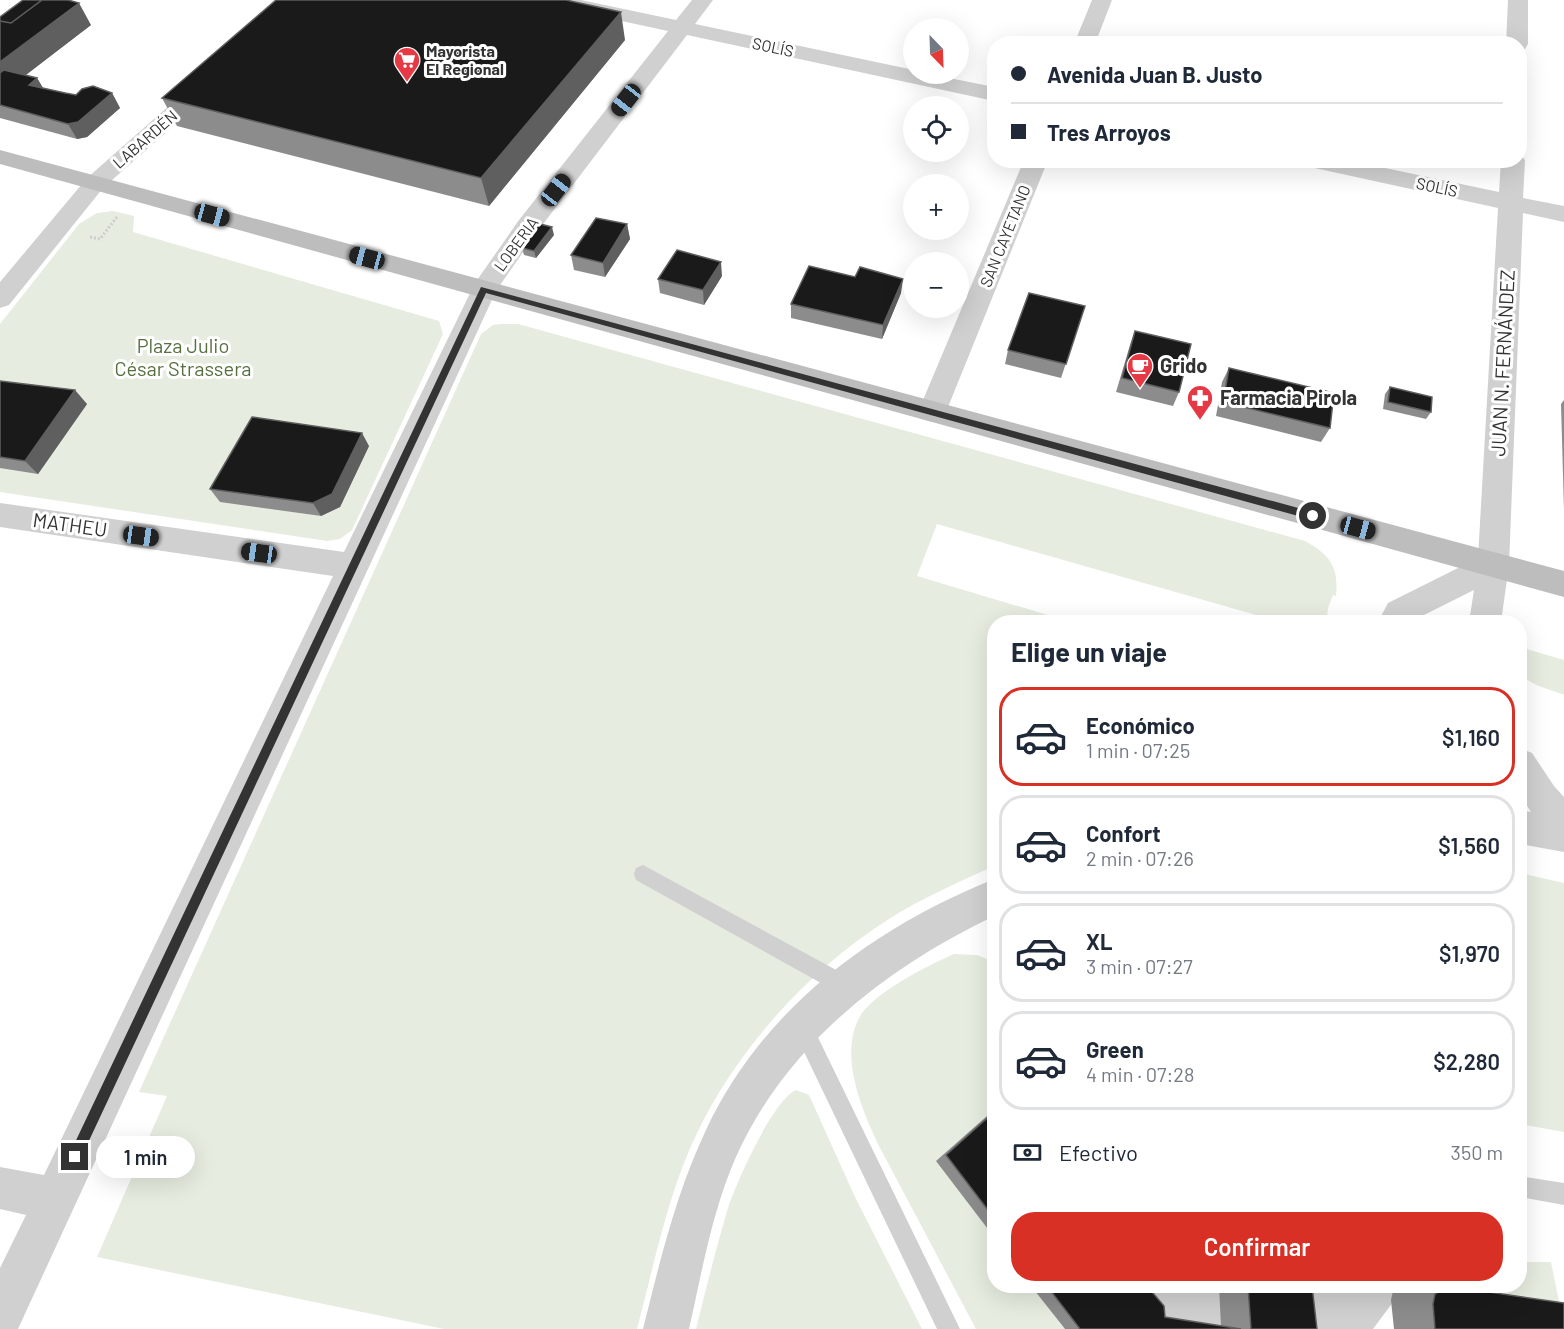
<!DOCTYPE html>
<html lang="es">
<head>
<meta charset="utf-8">
<style>
  body { margin:0; font-family:Barlow,sans-serif; background:#f2f2f3; color:#1f2937; height:100vh; display:flex; flex-direction:column; font-size:22px; white-space:nowrap }
  * { box-sizing:border-box; margin:0 }
  p { font-size:20px; color:#747a83 }
  .icon { flex:none; width:33px; height:33px; fill:none; stroke:currentColor; stroke-width:2; stroke-linecap:round; stroke-linejoin:round }
  .map { position:relative; flex:1; overflow:hidden }
  .details { position:absolute; left:987px; top:615px; width:540px; height:678px; display:flex; flex-direction:column; background:#fff; border-radius:24px; box-shadow:0 6px 24px #0002 }
  .details>* { flex:none }
  .hud { position:absolute; left:987px; top:36px; width:540px; height:132px; border-radius:24px; box-shadow:0 6px 24px #0002; display:grid; align-content:center; height:132px; padding:0 24px; background:#fff }
  .needle { width:39px; rotate:157deg }
  .buttons { position:absolute; left:903px; top:18px; display:grid; gap:12px }
  .buttons a { display:grid; place-items:center; width:66px; height:66px; border-radius:50%; background:#fff; box-shadow:0 6px 24px #0002; font-size:30px }
  .end { position:absolute; width:27px; height:27px; margin:-14px; border:8px solid #333; background:#fff; box-shadow:0 0 0 3px #fff }
  .from { border-radius:50% }
  .bubble { position:absolute; height:42px; border-radius:21px; background:#fff; box-shadow:0 6px 24px #0002; font-size:20px; font-weight:600; line-height:42px; text-align:center }
  .car { position:absolute; width:18px; height:36px; margin:-18px -9px; border-radius:8px; box-shadow:0 0 4px 2px #0007; background:linear-gradient(#222 24%,#8ab4d8 0 40%,#222 0 76%,#8ab4d8 0 86%,#222 0) }
  .hud b { display:flex; align-items:center; gap:21px; height:57px; font-size:22px }
  .hud b+b { border-top:2px solid #e0e1e3 }
  .hud i { width:15px; height:15px; background:#1f2937 }
  ul { padding:0; list-style:none }
  li { display:flex; align-items:center; gap:18px; height:99px; margin:0 12px 9px; padding:0 12px; border:3px solid #e0e1e3; border-radius:24px }
  li div { flex:1 }
  li b { display:block; font-size:22px }
  li em { font-style:normal; font-weight:600 }
  li.active { border-color:#d93025 }
  li>.icon { width:54px; height:54px; stroke-width:1.5 }
  h2 { padding:0 24px; font-size:27px; line-height:72px }
  .pay { display:flex; align-items:center; gap:15px; height:66px; padding:0 24px; font-size:22px }
  .pay p { margin-inline-start:auto }
  .cta { display:flex; gap:12px; margin-top:auto; padding:12px 24px }
  .cta a { flex:1; height:69px; border-radius:24px; background:#d93025; color:#fff; font-size:24px; font-weight:600; line-height:69px; text-align:center }
  .map>svg:first-child { display:block }
  .green { fill:#e6ecdf; fill-rule:evenodd }
  .lines { fill:none; stroke-linecap:round; stroke-linejoin:round }
  .path { stroke:#cdcdcd; stroke-width:3; stroke-dasharray:2 2; stroke-linecap:butt }
  .lane { fill:#d0d0d0; fill-rule:evenodd }
  .street { fill:#d0d0d0; fill-rule:evenodd }
  .secondary { fill:#bdbdbd; fill-rule:evenodd }
  .wall { fill:#8c8c8c }
  .shaded-wall { fill:#5f5f5f }
  .building { fill:#1a1a1a; stroke:#5f5f5f; stroke-width:1.5 }
  .route { fill:#333 }
  .labels { text-anchor:middle; stroke-width:6; stroke-linejoin:round; paint-order:stroke }
  .far-street-label { font-size:16px; fill:#333; stroke:#fff }
  .far-poi-label { font-size:16px; font-weight:bold; fill:#333; stroke:#fff; text-anchor:start }
  .park-label { font-size:20px; fill:#56703f; stroke:#fff }
  .street-label { font-size:20px; fill:#333; stroke:#fff }
  .poi-label { font-size:20px; font-weight:bold; fill:#333; stroke:#fff; text-anchor:start }
</style>
</head>
<body>
<div class="map">
<svg width="1564" height="1329" viewBox="0 0 1564 1329">
  <rect width="100%" height="100%" fill="#fff"/>
  <path class="green" d="M 113,211 L 134,216 L 133,232 L 439,321 L 443,334 L 352,530 L 340,539 L 327,541 L 0,492 L 0,324 L 79,224 L 97,213 ZM 220,501 L 340,507 L 321,516 Z
    M 501,324 L 518,324 L 1305,541 C 1330,555 1339,567 1336,596 L 1333,595 L 1328,608 L 1327,617 L 1310,621 L 1303,618 L 1302,622 L 1281,622 L 937,524 L 917,576 L 1071,622 L 994,622 L 994,866 C 959,882 922,898 889,919 C 810,969 740,1046 699,1129 C 668,1191 655,1262 637,1329 L 444,1329 L 97,1257 L 167,1096 L 139,1092 L 481,334 L 493,325 Z
    M 1520,647 L 1564,660 L 1564,695 C 1552,690 1527,685 1520,672 C 1518,666 1519,654 1520,647 Z
    M 1520,873 L 1564,883 L 1564,1132 L 1520,1124 Z
    M 954,954 L 977,955 L 994,962 L 994,1286 L 1031,1286 L 1065,1329 L 976,1329 L 879,1146 C 862,1110 839,1057 859,1018 C 872,993 929,965 954,954 Z
    M 796,1090 L 809,1095 L 855,1197 L 922,1329 L 696,1329 C 706,1289 716,1248 728,1208 C 736,1183 773,1100 796,1090 Z
    M 1520,1262 L 1551,1262 L 1560,1306 L 1431,1286 L 1520,1286 Z"/>
  <g class="lines">
    <path class="path" d="M 90,237 L 100,239 L 117,217"/>
    <path class="lane" d="M 643,865 L 851,978 L 854,985 L 851,992 L 844,995 L 837,992 L 636,880 L 634,874 L 636,868 Z
      M 802,1016 L 809,1019 L 960,1329 L 937,1329 L 795,1033 L 792,1026 L 795,1019 Z
      M 1520,1176 L 1564,1183 L 1564,1205 L 1520,1197 Z"/>
    <path class="street" d="M 542,0 L 581,0 L 676,20 L 692,0 L 713,0 L 695,24 L 914,70 L 914,74 L 929,74 L 994,87 L 994,101 L 687,35 L 537,232 L 496,291 L 18,1329 L 0,1329 L 0,1268 L 26,1215 L 0,1209 L 0,1167 L 44,1175 L 333,576 L 0,527 L 0,503 L 344,552 L 475,283 L 519,220 L 668,31 L 552,6 L 545,4 Z
      M 1092,0 L 1112,0 L 1095,44 L 1074,44 Z
      M 1508,0 L 1528,0 L 1528,44 L 1525,49 L 1520,50 L 1520,44 L 1506,44 Z
      M 204,80 L 212,82 L 215,87 L 212,92 L 103,188 L 9,305 L 0,308 L 0,282 L 87,178 L 196,82 Z
      M 1520,154 L 1525,160 L 1523,198 L 1564,206 L 1564,222 L 1523,213 L 1509,565 L 1501,622 L 1469,622 L 1474,590 L 1410,622 L 1378,622 L 1388,603 L 1478,558 L 1498,208 L 1310,167 L 1302,165 L 1299,160 L 1347,160 L 1499,192 L 1501,160 L 1520,160 Z
      M 1024,160 L 1048,160 L 946,412 L 942,419 L 932,422 L 922,419 L 918,412 Z
      M 1520,748 L 1532,753 L 1554,786 L 1564,797 L 1564,852 L 1520,844 L 1520,810 L 1531,812 L 1520,795 Z
      M 994,879 L 994,916 C 886,968 786,1045 736,1157 C 712,1211 702,1272 689,1329 L 643,1329 C 660,1261 676,1193 706,1130 C 762,1009 873,928 994,879 Z
      M 1125,1286 L 1399,1286 L 1393,1302 L 1373,1329 L 1279,1329 L 1228,1321 L 1224,1329 C 1209,1329 1192,1329 1177,1329 C 1154,1325 1133,1306 1125,1286 Z"/>
    <path class="secondary" d="M 0,150 L 1564,571 L 1564,597 L 0,164 Z"/>
  </g>
  <path class="wall" d="M 0,17 L 91,25 L 25,75 L 37,78 L 43,88 L 76,95 L 112,93 L 120,108 L 87,137 L 77,139 L 0,118 Z
    M 625,40 L 489,206 L 177,126 L 162,98 Z
    M 627,224 L 630,239 L 605,277 L 574,270 L 571,255 Z
    M 554,235 L 536,258 L 524,255 L 522,248 Z
    M 722,276 L 704,305 L 660,293 L 658,279 Z
    M 901,293 L 882,339 L 791,318 L 791,304 Z
    M 1085,306 L 1061,378 L 1005,364 L 1008,350 Z
    M 1135,331 L 1179,392 L 1173,406 L 1116,392 L 1130,345 Z
    M 1229,368 L 1330,428 L 1321,442 L 1216,416 L 1222,382 Z
    M 0,381 L 87,404 L 38,474 L 0,468 Z
    M 1390,387 L 1431,412 L 1426,419 L 1383,409 L 1385,394 Z
    M 1564,400 L 1564,510 L 1561,404 Z
    M 369,446 L 340,507 L 321,516 L 220,502 L 210,489 Z
    M 994,1110 L 994,1237 L 936,1161 L 987,1116 Z
    M 1031,1286 L 1147,1286 L 1165,1317 L 1221,1326 L 1219,1286 L 1312,1286 L 1317,1329 L 1065,1329 Z
    M 1402,1286 L 1452,1286 L 1564,1329 L 1394,1329 L 1391,1300 L 1393,1291 Z"/>
  <path class="shaded-wall" d="M 79,3 L 91,25 L 0,95 L 0,62 Z
    M 621,12 L 625,40 L 489,206 L 481,178 Z
    M 37,78 L 46,93 L 29,85 Z
    M 112,93 L 120,108 L 87,137 L 77,139 L 68,124 Z
    M 627,224 L 630,239 L 605,277 L 603,263 Z
    M 552,227 L 554,235 L 536,258 L 534,251 Z
    M 721,262 L 722,276 L 704,305 L 703,290 Z
    M 903,279 L 901,293 L 882,339 L 883,325 Z
    M 75,390 L 87,404 L 38,474 L 25,461 Z
    M 362,433 L 369,446 L 340,507 L 321,516 L 313,503 Z"/>
  <path class="building" d="M 23,0 L 42,0 L 11,23 L 0,21 L 0,17 Z
    M 42,0 L 68,0 L 79,3 L 0,62 L 0,21 L 11,23 Z
    M 276,0 L 566,0 L 621,12 L 481,178 L 162,98 Z
    M 4,70 L 37,78 L 29,85 L 65,93 L 76,95 L 82,89 L 93,86 L 112,93 L 78,122 L 68,124 L 0,105 L 0,73 Z
    M 596,218 L 627,224 L 603,263 L 571,255 Z
    M 536,223 L 552,227 L 534,251 L 522,248 L 522,241 Z
    M 677,250 L 721,262 L 703,290 L 658,279 Z
    M 809,266 L 855,277 L 860,267 L 903,279 L 883,325 L 791,304 Z
    M 1029,293 L 1085,306 L 1066,364 L 1008,350 Z
    M 1135,331 L 1191,344 L 1179,392 L 1122,378 Z
    M 1229,368 L 1334,393 L 1330,428 L 1223,402 Z
    M 0,381 L 75,390 L 25,461 L 0,457 Z
    M 1390,387 L 1432,397 L 1431,412 L 1388,402 Z
    M 252,417 L 362,433 L 332,494 L 313,503 L 210,489 Z
    M 994,1112 L 994,1218 L 946,1155 Z
    M 1047,1286 L 1147,1286 L 1164,1306 L 1165,1317 L 1241,1329 L 1080,1329 Z
    M 1248,1286 L 1312,1286 L 1317,1329 L 1251,1329 Z
    M 1448,1286 L 1564,1303 L 1564,1329 L 1435,1329 L 1433,1304 L 1435,1294 Z"/>
  <path class="route" d="M 481,287 L 1313,512 L 1318,516 L 1313,520 L 486,293 L 79,1162 L 75,1163 L 70,1162 L 69,1157 L 70,1153 Z"/>
  <defs>
    <g id="supermarket-pin" transform="scale(1.35)"><path d="M0 17L-7.5 6A9.5 9.5 0 1 1 7.5 6Z" fill="#e63946" stroke="#fff"/><path d="M-6-5.5h2.5l.6 2H6L4.5 2H-2.5L-4.4-4H-6ZM-1.5 3.2a1.3 1.3 0 1 0 .1 0ZM3 3.2a1.3 1.3 0 1 0 .1 0Z" fill="#fff"/></g>
    <g id="cafe-pin" transform="scale(1.35)"><path d="M0 17L-7.5 6A9.5 9.5 0 1 1 7.5 6Z" fill="#e63946" stroke="#fff"/><path d="M-5.5-4.5H6V0H3Q3 3.5 0 3.5H-2.5Q-5.5 3.5-5.5 0ZM3-3.2v2h1.7v-2ZM-6 4.5H4V6H-6Z" fill="#fff"/></g>
    <g id="pharmacy-pin" transform="scale(1.35)"><path d="M0 17L-7.5 6A9.5 9.5 0 1 1 7.5 6Z" fill="#e63946" stroke="#fff"/><path d="M-2-6h4v4h4v4h-4v4h-4v-4h-4v-4h4Z" fill="#fff"/></g>
  </defs>
  <g fill-rule="evenodd">
    <use href="#supermarket-pin" x="407" y="60"/>
    <use href="#cafe-pin" x="1140" y="366"/>
    <use href="#pharmacy-pin" x="1200" y="398"/>
  </g>
  <g class="labels">
    <g class="far-street-label">
      <text transform="translate(773 47) rotate(12)" y="6">SOLÍS</text>
      <text transform="translate(145 139) rotate(-41)" y="6">LABARDÉN</text>
      <text transform="translate(1437 187) rotate(12)" y="6">SOLÍS</text>
      <text transform="translate(1005 236) rotate(-68)" y="6">SAN CAYETANO</text>
      <text transform="translate(516 244) rotate(-54)" y="6">LOBERIA</text>
    </g>
    <g class="far-poi-label">
      <text x="426" y="57">Mayorista<tspan x="426" dy="18">El Regional</tspan></text>
    </g>
    <g class="park-label">
      <text x="183" y="353">Plaza Julio<tspan x="183" dy="23">César Strassera</tspan></text>
    </g>
    <g class="street-label">
      <text transform="translate(1503 363) rotate(-87)" y="7">JUAN N. FERNÁNDEZ</text>
      <text transform="translate(70 525) rotate(8)" y="7">MATHEU</text>
    </g>
    <g class="poi-label">
      <text x="1160" y="373">Grido</text>
      <text x="1220" y="405">Farmacia Pirola</text>
    </g>
  </g>
</svg>
<div class="buttons">
<a><svg class="needle" viewBox="-14 -14 28 28"><path d="M0-13l5 13h-10z" fill="#e53935"/><path d="M0 13l5-13h-10z" fill="#747a83"/></svg></a>
<a><svg class="icon" aria-label="locate" viewBox="0 0 24 24"><circle cx="12" cy="12" r="6"/><path d="M12 2v4M12 18v4M2 12h4M18 12h4"/></svg></a>
<a>+</a>
<a>−</a>
</div>
<i class="end from" style="left:1313px;top:516px"></i>
<i class="end" style="left:75px;top:1157px"></i>
<div class="bubble" style="left:96px;top:1136px;width:99px">1 min</div>
<i class="car" style="left:626px;top:100px;rotate:218deg"></i>
<i class="car" style="left:556px;top:190px;rotate:38deg"></i>
<i class="car" style="left:212px;top:215px;rotate:105deg"></i>
<i class="car" style="left:367px;top:258px;rotate:285deg"></i>
<i class="car" style="left:1358px;top:528px;rotate:105deg"></i>
<i class="car" style="left:141px;top:536px;rotate:98deg"></i>
<i class="car" style="left:259px;top:553px;rotate:278deg"></i>
<div class="hud">
<b><i class="from"></i>Avenida Juan B. Justo</b>
<b><i></i>Tres Arroyos</b>
</div>
<section class="details">
<h2>Elige un viaje</h2>
<ul>
<li class="active"><svg class="icon" aria-label="car" viewBox="0 0 24 24"><path d="M5 17H2v-5l4-1 3-4h7l3 4 3 1v5h-3M9 17h6M6 11h13"/><circle cx="7" cy="17" r="2"/><circle cx="17" cy="17" r="2"/></svg><div><b>Económico</b><p>1 min · 07:25</p></div><em>$1,160</em></li>
<li><svg class="icon" aria-label="car" viewBox="0 0 24 24"><path d="M5 17H2v-5l4-1 3-4h7l3 4 3 1v5h-3M9 17h6M6 11h13"/><circle cx="7" cy="17" r="2"/><circle cx="17" cy="17" r="2"/></svg><div><b>Confort</b><p>2 min · 07:26</p></div><em>$1,560</em></li>
<li><svg class="icon" aria-label="car" viewBox="0 0 24 24"><path d="M5 17H2v-5l4-1 3-4h7l3 4 3 1v5h-3M9 17h6M6 11h13"/><circle cx="7" cy="17" r="2"/><circle cx="17" cy="17" r="2"/></svg><div><b>XL</b><p>3 min · 07:27</p></div><em>$1,970</em></li>
<li><svg class="icon" aria-label="car" viewBox="0 0 24 24"><path d="M5 17H2v-5l4-1 3-4h7l3 4 3 1v5h-3M9 17h6M6 11h13"/><circle cx="7" cy="17" r="2"/><circle cx="17" cy="17" r="2"/></svg><div><b>Green</b><p>4 min · 07:28</p></div><em>$2,280</em></li>
</ul>
<div class="pay"><svg class="icon" aria-label="cash" viewBox="0 0 24 24"><path d="M3 7h18v10H3z"/><circle cx="12" cy="12" r="2"/></svg>Efectivo<p>350 m</p></div>
<div class="cta"><a>Confirmar</a></div>
</section>
</div>
</body>
</html>
